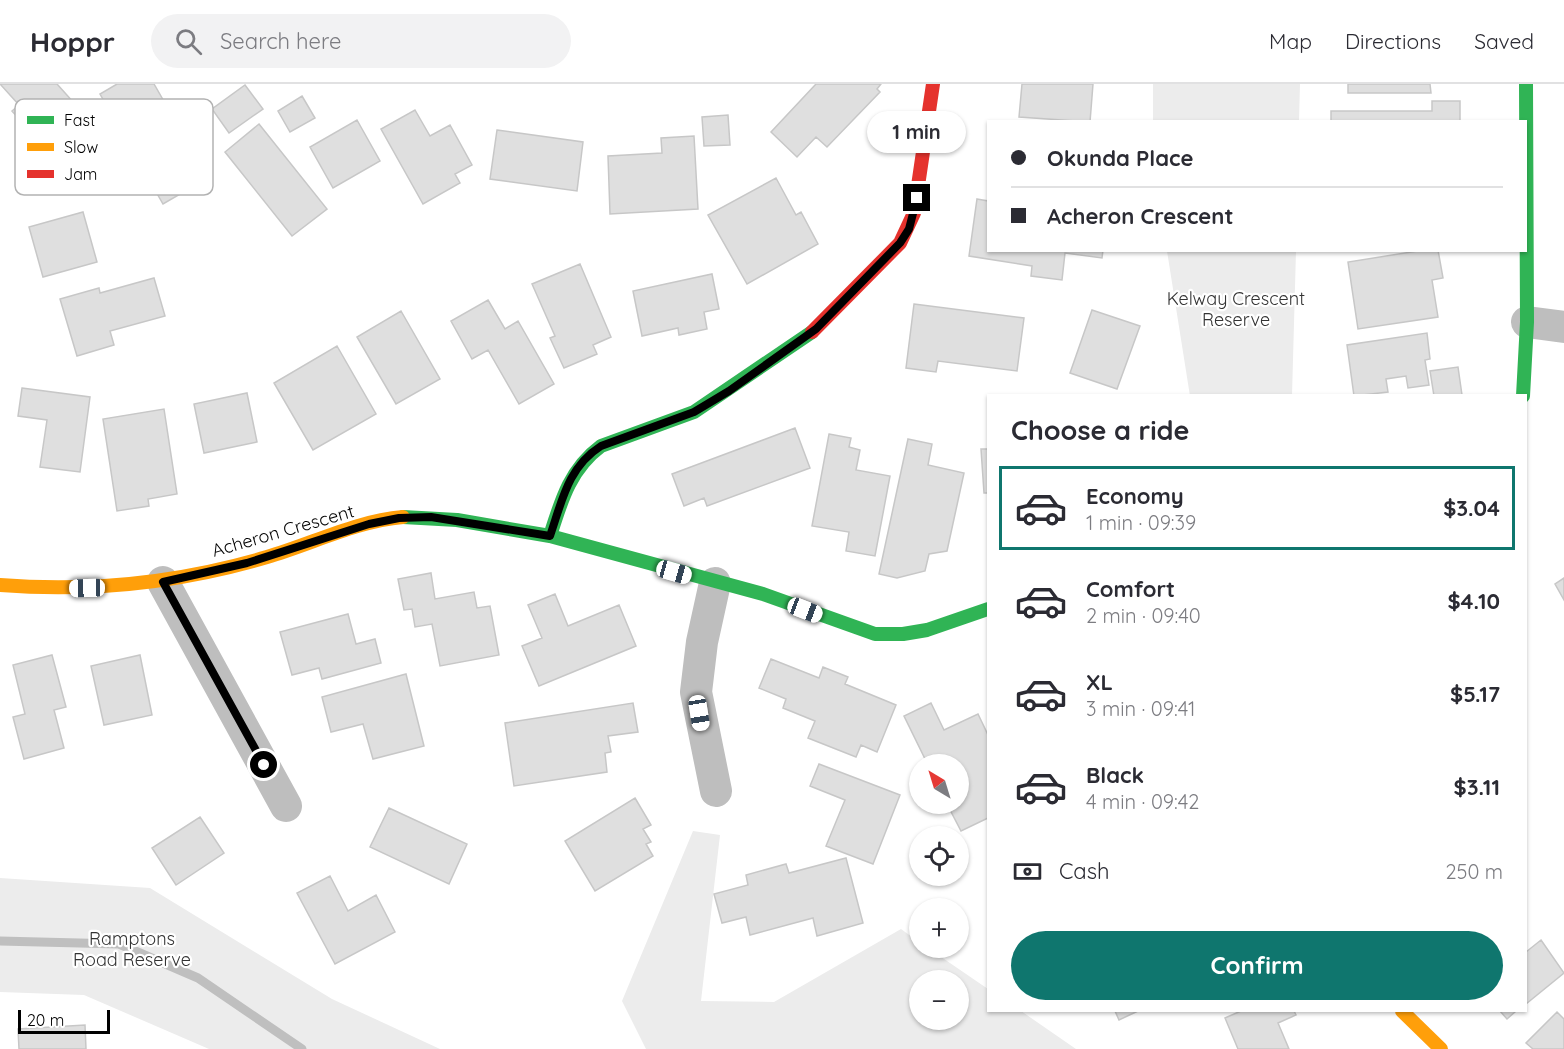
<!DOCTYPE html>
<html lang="en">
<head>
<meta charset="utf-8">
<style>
  body { margin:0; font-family:Quicksand,sans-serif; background:#f2f2f3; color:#2b2b33; height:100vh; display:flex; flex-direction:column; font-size:22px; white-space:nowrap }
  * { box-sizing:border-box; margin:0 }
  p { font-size:20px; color:#7c7c81 }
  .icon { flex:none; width:33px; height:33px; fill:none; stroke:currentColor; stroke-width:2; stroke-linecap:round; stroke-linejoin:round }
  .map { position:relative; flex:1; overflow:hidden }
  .drawer { position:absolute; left:987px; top:310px; width:540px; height:618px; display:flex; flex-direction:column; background:#fff; border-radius:0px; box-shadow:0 2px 4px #0004 }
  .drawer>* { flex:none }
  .hud { position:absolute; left:987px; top:36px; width:540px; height:132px; border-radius:0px; box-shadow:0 2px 4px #0004; display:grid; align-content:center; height:132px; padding:0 24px; background:#fff }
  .needle { width:39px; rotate:322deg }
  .tools { position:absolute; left:909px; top:670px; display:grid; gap:12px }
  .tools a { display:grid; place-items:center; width:60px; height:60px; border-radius:50%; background:#fff; box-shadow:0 2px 4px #0004; font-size:30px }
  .scale { position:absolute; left:18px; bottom:15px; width:92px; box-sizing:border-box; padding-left:6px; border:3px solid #000; border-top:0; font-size:16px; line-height:21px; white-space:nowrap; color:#000; -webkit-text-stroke:4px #fff; paint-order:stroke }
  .end { position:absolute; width:27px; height:27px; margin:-14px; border:8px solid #000; background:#fff; box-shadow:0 0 0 3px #fff }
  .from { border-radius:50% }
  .bubble { position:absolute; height:42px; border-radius:21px; background:#fff; box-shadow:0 2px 4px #0004; font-size:20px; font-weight:700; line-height:42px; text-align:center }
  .car { position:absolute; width:18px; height:36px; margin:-18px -9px; border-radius:8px; box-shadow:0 0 4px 2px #0007; background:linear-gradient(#fff 24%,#345 0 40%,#fff 0 76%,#345 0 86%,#fff 0) }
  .hud b { display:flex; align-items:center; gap:21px; height:57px; font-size:22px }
  .hud b+b { border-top:2px solid #e1e1e2 }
  .hud i { width:15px; height:15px; background:#2b2b33 }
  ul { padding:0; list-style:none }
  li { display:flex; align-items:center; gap:18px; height:84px; margin:0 12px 9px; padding:0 12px; border:3px solid transparent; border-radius:0px }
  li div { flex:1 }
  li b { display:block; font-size:22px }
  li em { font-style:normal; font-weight:700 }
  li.selected { border-color:#0f766e }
  li>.icon { width:54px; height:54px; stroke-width:1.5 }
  h2 { padding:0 24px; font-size:27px; line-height:72px }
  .pay { display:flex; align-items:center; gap:15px; height:66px; padding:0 24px; font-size:22px }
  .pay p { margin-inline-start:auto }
  .cta { display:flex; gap:12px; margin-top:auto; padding:12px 24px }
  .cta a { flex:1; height:69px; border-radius:36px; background:#0f766e; color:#fff; font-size:24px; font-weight:700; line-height:69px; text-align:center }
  header { display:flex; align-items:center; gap:36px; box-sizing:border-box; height:84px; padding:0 30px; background:#fff; border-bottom:2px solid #e1e1e2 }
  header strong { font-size:28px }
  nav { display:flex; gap:33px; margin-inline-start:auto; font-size:21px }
  .search { width:420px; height:54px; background:#f2f2f3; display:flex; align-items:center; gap:15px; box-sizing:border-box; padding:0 21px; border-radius:33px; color:#7c7c81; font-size:22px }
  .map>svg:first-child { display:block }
  .green { fill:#ececec; fill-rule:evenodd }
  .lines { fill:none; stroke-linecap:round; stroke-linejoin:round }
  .stream { stroke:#bfbfbf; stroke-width:9 }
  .building { fill:#dfdfdf; stroke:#c7c7c7; stroke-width:1.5 }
  .street { stroke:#bebebe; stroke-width:32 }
  .fast { stroke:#30b455; stroke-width:14 }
  .slow { stroke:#ff9f0a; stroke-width:14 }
  .jam { stroke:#e5322d; stroke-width:14 }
  .route { stroke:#000; stroke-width:8 }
  .labels { text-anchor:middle; stroke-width:4.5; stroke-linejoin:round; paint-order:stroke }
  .park-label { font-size:18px; fill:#333; stroke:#fff }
  .street-label { font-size:18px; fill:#000; stroke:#fff }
  .key { fill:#fff; stroke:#b2b2b2; stroke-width:1.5 }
  .key-label { font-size:16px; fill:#000 }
</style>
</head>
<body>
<header>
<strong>Hoppr</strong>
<div class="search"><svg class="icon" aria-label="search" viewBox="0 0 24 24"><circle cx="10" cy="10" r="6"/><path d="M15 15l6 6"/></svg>Search here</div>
<nav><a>Map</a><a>Directions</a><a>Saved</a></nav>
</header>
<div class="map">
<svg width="1564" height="965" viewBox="0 0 1564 965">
  <rect width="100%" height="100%" fill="#fff"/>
  <path class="green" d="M 1153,0 L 1300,0 L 1299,37 L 1153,37 Z
    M 1167,167 L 1296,167 L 1292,312 L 1190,312 Z
    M 693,747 L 720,751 L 701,917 L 774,918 L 901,845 L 919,858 L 920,864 L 928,864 L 988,905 L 988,927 L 1021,927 L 1076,965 L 646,965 L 622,917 ZM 920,897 L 958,897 L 958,936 L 920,936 Z
    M 0,794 L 150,804 L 332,915 L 440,965 L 209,965 L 84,911 L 0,908 Z"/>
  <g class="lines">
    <path class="stream" d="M 0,857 L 119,860 L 198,894 L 302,965"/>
  </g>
  <path class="building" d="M 0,0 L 57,0 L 100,48 L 61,82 L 12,27 L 19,21 Z
    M 117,0 L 154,0 L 208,94 L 163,120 L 100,10 Z
    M 816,0 L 881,0 L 877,5 L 880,8 L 827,63 L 816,53 L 797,73 L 771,48 Z
    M 1022,0 L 1093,0 L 1090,38 L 1019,33 Z
    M 1348,0 L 1430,0 L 1431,9 L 1348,9 Z
    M 245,1 L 263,25 L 229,49 L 212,25 Z
    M 302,12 L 315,34 L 290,48 L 278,27 Z
    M 1432,17 L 1460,17 L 1460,38 L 1331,38 L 1331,27 L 1432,27 Z
    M 415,26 L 430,52 L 450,41 L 472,81 L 455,90 L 460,99 L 423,120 L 381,45 Z
    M 728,31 L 730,61 L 704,62 L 702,33 Z
    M 357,36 L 380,77 L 333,104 L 310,63 Z
    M 259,40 L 327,125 L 292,152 L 225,68 Z
    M 497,46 L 583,58 L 577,107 L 490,95 Z
    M 694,52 L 698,125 L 610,130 L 608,72 L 662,69 L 661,54 Z
    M 776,94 L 796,131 L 801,128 L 818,160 L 747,200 L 708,131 Z
    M 977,115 L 988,117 L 988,166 L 1103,166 L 1102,174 L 1065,169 L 1062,196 L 1031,192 L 1032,182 L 969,172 Z
    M 83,128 L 97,178 L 43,193 L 29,143 Z
    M 1424,166 L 1438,166 L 1443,194 L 1432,196 L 1438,233 L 1358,245 L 1348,178 Z
    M 580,180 L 611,253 L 593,261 L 597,270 L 564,284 L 550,254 L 555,252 L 532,200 Z
    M 712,190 L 719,225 L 704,228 L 707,245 L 679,251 L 678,244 L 642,252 L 633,207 Z
    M 154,194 L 165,232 L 110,247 L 114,261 L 77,272 L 60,215 L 99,204 L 100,209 Z
    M 488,216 L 505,245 L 518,237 L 554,300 L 519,320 L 488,266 L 472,275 L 451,237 Z
    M 914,220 L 1024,234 L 1017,287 L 938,277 L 936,288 L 906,284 Z
    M 1092,226 L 1140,242 L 1117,305 L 1070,289 Z
    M 401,227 L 440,295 L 396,320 L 357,253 Z
    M 1427,249 L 1430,275 L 1425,276 L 1429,301 L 1408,304 L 1406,292 L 1386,295 L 1388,308 L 1354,312 L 1347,261 Z
    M 337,262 L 376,330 L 313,366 L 274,299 Z
    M 1458,283 L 1462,311 L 1434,312 L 1430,287 Z
    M 22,304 L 90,313 L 80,388 L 40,383 L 47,336 L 18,332 Z
    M 247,309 L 257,358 L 204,369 L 194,320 Z
    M 164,325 L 177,410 L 148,415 L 149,422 L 117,427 L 103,335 Z
    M 795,344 L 810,384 L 707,422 L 704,414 L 684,422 L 672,390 Z
    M 829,350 L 851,354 L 849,363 L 860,366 L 856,386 L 890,392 L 875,472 L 846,467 L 849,448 L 812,442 Z
    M 908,355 L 932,360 L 928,381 L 964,389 L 947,467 L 929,470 L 925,487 L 897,494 L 879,490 Z
    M 981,365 L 988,365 L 988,409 L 984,409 Z
    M 431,489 L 435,515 L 474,508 L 477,524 L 490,522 L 499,571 L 440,582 L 432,540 L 415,543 L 412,525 L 404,526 L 398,495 Z
    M 1564,494 L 1564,516 L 1555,500 Z
    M 555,510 L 568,542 L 619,521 L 636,562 L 539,602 L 522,562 L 542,554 L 528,521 Z
    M 348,530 L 356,560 L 375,555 L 381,579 L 322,595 L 319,584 L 292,591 L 280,548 Z
    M 52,571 L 66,623 L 54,626 L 64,664 L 24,675 L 13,633 L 25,630 L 13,581 Z
    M 140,571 L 152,631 L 104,641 L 91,582 Z
    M 771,575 L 819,594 L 823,583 L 848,593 L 845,600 L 896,621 L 877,668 L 861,661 L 856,673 L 808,654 L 815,637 L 783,624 L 786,615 L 759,604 Z
    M 406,590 L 424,662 L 373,675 L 363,640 L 331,648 L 322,613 Z
    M 633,619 L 638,648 L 608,652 L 611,668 L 605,669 L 607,688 L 514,702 L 505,639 Z
    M 931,619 L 944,646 L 978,630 L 988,651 L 988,734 L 961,747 L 947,720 L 958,720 L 958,681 L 928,681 L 904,632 Z
    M 819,680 L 900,711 L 873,780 L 826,762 L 845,716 L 810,702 Z
    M 635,714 L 651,741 L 643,745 L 651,758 L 646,760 L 653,772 L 595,807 L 565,757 Z
    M 389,724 L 467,760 L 449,800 L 370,763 Z
    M 200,733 L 224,769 L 176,801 L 152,764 Z
    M 846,774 L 863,839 L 817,852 L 813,834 L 750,851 L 746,833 L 722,839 L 714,810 L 748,801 L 746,791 L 786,780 L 789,789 Z
    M 330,792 L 348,827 L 376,811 L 395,848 L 335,880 L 297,809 Z
    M 1541,856 L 1564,889 L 1526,920 L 1526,868 Z
    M 1115,927 L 1138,927 L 1119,936 Z
    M 1241,927 L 1294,927 L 1296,931 L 1278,939 L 1289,965 L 1238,965 L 1225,934 Z
    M 1500,927 L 1516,927 L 1507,935 Z
    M 1557,928 L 1564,935 L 1564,965 L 1533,965 L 1526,959 Z
    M 85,941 L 86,965 L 19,965 L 18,945 Z"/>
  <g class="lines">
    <path class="street" d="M 1527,238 L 1564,243
      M 163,498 L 286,722
      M 715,499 L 702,558 L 696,608 L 716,707"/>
    <path class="fast" d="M 1523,312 L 1527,238 L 1526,0
      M 403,433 L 457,436 L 550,452 C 561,417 570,385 601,362 L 694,328 L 812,248
      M 550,452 L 763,510 L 875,550 L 903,550 L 927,546 L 988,525"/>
    <path class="slow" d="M 0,501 C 91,508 179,499 267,473 C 312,460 356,437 403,433
      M 1402,927 L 1441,965"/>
    <path class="jam" d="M 812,248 L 900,159 L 914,129 L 933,0"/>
  </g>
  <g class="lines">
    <path class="route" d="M 264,681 L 163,498 L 247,479 L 369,440 L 399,434 L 431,433 L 550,452 C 562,417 568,383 601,362 L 694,328 L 729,307 L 816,245 L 900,159 L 909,145 L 917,114"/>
  </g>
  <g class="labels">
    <g class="park-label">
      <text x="1236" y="221">Kelway Crescent<tspan x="1236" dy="21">Reserve</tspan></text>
      <text x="132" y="861">Ramptons<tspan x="132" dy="21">Road Reserve</tspan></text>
    </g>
    <g class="street-label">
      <text transform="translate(283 447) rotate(-16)" y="6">Acheron Crescent</text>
    </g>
  </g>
  <rect x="15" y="15" width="198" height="96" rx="9" class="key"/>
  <rect x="27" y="32" width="27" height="8" fill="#30b455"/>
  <rect x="27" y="59" width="27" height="8" fill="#ff9f0a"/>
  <rect x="27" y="86" width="27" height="8" fill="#e5322d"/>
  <g class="key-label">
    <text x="64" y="42">Fast</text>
    <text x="64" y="69">Slow</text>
    <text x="64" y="96">Jam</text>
  </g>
</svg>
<div class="tools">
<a><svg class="needle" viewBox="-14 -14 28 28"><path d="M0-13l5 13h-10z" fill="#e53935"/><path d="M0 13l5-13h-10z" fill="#7c7c81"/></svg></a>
<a><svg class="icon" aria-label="locate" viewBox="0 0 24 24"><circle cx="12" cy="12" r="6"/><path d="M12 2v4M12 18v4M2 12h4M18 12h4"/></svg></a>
<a>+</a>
<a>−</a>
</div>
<div class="scale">20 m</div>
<i class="end from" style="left:264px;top:681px"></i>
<i class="end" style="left:917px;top:114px"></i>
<div class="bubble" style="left:867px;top:27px;width:99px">1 min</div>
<i class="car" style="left:674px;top:488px;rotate:106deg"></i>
<i class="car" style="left:87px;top:504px;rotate:269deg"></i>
<i class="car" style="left:805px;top:526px;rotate:111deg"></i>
<i class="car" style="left:699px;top:629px;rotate:171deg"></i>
<div class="hud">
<b><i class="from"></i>Okunda Place</b>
<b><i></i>Acheron Crescent</b>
</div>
<section class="drawer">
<h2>Choose a ride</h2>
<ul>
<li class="selected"><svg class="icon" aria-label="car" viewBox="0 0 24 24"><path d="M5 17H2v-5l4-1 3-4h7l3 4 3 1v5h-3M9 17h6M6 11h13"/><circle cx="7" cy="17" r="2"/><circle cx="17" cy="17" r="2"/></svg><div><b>Economy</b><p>1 min · 09:39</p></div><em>$3.04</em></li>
<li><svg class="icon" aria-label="car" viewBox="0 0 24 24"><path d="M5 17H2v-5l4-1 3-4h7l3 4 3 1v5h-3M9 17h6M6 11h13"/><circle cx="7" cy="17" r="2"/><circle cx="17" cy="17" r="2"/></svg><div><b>Comfort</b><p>2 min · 09:40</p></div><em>$4.10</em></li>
<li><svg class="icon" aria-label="car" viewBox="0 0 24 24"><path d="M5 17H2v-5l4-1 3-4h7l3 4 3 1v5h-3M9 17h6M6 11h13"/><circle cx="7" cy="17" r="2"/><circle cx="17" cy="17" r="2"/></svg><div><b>XL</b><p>3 min · 09:41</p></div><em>$5.17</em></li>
<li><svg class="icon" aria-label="car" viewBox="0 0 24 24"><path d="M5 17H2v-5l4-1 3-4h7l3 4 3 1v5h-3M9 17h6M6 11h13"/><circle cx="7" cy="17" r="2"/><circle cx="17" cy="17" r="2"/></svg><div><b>Black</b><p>4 min · 09:42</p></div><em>$3.11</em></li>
</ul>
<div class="pay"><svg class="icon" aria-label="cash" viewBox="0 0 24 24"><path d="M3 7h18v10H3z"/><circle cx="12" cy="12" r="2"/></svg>Cash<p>250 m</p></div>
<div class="cta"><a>Confirm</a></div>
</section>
</div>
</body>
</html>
